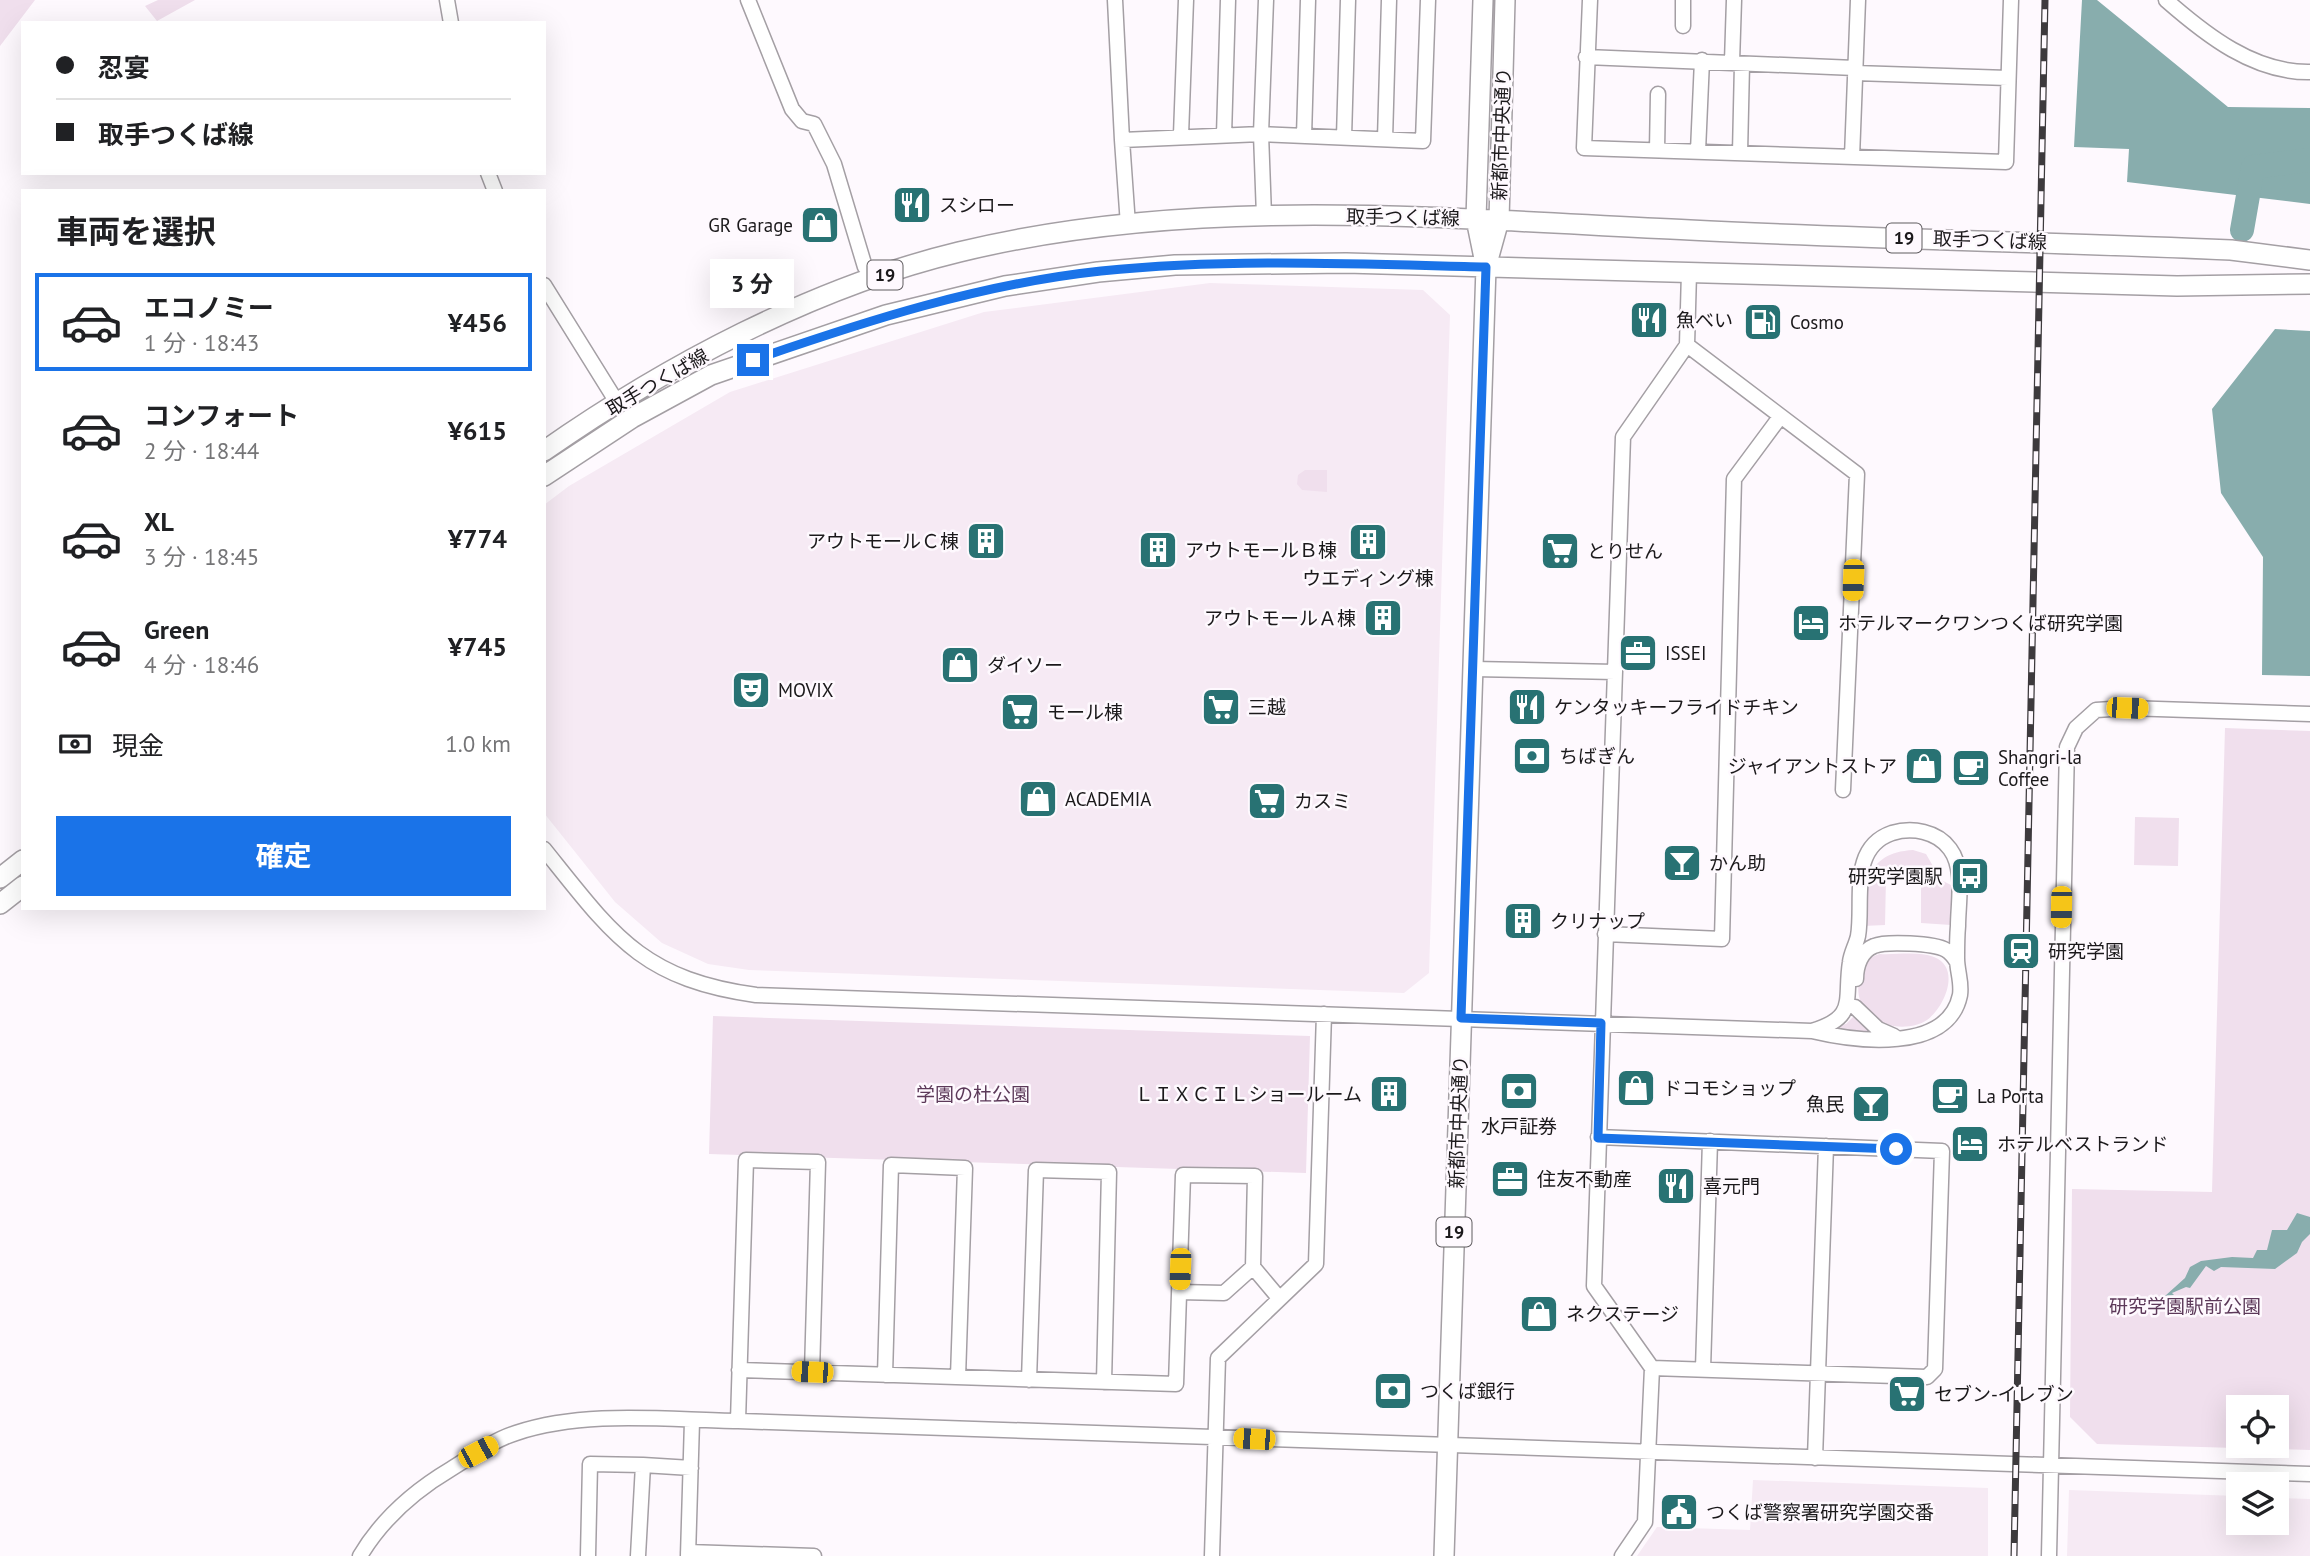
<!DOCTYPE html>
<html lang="ja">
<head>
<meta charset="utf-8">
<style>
  body { margin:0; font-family:"PT Sans","Noto Sans JP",sans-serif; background:#f2f2f2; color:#202124; height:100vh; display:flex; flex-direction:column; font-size:26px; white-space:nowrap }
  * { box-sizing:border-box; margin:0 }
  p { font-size:23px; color:#757577 }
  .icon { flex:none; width:38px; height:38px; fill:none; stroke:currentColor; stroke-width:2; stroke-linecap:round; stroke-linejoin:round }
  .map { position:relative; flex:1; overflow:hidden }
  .side { position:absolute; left:21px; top:189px; width:525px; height:721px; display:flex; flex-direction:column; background:#fff; border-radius:0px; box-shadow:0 7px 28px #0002 }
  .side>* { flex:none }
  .guide { position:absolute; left:21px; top:21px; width:525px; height:154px; border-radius:0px; box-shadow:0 7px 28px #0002; display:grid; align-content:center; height:154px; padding:0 35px; background:#fff }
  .buttons { position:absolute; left:2226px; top:1395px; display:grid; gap:14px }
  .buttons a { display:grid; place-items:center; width:63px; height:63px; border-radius:0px; background:#fff; box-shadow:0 7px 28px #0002; font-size:35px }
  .end { position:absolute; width:32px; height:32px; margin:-16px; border:9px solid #1a73e8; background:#fff; box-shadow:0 0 0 4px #fff }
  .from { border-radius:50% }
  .bubble { position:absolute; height:49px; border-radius:0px; background:#fff; box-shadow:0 7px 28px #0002; font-size:23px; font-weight:700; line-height:49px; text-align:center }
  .car { position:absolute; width:21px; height:42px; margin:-21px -10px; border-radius:9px; box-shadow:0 0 5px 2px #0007; background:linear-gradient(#f5c518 24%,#345 0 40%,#f5c518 0 76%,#345 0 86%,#f5c518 0) }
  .guide b { display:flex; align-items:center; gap:24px; height:66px; font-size:26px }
  .guide b+b { border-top:2px solid #e0e0e0 }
  .guide i { width:18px; height:18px; background:#202124 }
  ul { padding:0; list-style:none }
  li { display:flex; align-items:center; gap:21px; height:98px; margin:0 14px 10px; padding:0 21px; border:4px solid transparent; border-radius:0px }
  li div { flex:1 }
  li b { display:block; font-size:26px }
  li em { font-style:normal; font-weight:700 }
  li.active { border-color:#1a73e8 }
  li>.icon { width:63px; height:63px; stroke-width:1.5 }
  h2 { padding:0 35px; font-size:32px; line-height:84px }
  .pay { display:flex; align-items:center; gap:18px; height:77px; padding:0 35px; font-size:26px }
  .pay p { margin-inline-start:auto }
  .button { display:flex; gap:14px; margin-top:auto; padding:14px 35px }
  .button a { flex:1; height:80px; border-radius:0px; background:#1a73e8; color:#fff; font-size:28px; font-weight:700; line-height:80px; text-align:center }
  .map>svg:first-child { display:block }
  .built { fill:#f6eaf4 }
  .green { fill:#f0dfed; fill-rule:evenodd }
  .water { fill:#88adad }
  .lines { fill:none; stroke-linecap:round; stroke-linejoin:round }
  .river { stroke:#88adad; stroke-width:24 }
  .minor-casing { stroke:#a49fa4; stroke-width:17 }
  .major-casing { stroke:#a49fa4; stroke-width:22 }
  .minor { stroke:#fff; stroke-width:14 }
  .major { stroke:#fff; stroke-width:19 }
  .rail-casing { stroke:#3d3a3d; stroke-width:7 }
  .rail { stroke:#fef9fe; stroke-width:4.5; stroke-dasharray:13; stroke-linecap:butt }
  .route { stroke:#1a73e8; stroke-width:9 }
  .labels { text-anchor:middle; stroke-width:5; stroke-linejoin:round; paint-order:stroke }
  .shield { fill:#fef9fe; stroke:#5f5c5f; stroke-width:2 }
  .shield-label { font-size:18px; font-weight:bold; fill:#1b191b }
  .street-label { font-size:19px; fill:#1b191b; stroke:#fef9fe }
  .poi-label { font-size:19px; fill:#1b191b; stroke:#fef9fe; text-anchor:start }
  .park-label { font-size:19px; fill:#5c3959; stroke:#fef9fe }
</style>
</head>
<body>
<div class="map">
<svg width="2310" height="1556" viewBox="0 0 2310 1556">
  <rect width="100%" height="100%" fill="#fef9fe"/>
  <path class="built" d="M 1210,283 L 1423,290 L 1450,315 L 1429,973 L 1404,993 L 749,970 L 708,964 L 662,943 L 615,902 L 544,813 L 544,505 L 569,486 L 730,392 L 984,312 Z
    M 1753,1480 L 1988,1488 L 1988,1556 L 1637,1556 L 1657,1527 L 1750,1530 Z
    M 2069,1490 L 2238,1496 L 2238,1522 L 2277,1522 L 2277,1498 L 2310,1499 L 2310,1556 L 2067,1556 Z"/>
  <path class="green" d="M 0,0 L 35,0 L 0,46 Z
    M 158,0 L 195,0 L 157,21 L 145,6 Z
    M 1305,470 L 1327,470 L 1327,492 L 1302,490 L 1297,484 L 1298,475 Z
    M 2225,728 L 2310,731 L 2310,1450 L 2097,1444 L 2070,1417 L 2072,1189 L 2212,1192 ZM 2238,1407 L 2277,1407 L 2277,1446 L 2238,1446 Z
    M 2135,817 L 2179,818 L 2178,866 L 2134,865 Z
    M 1913,850 L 1926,854 L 1941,880 L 1951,885 L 1951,925 L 1921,923 L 1921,878 L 1886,878 L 1885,925 L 1863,926 C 1866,886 1864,853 1913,850 Z
    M 1880,954 C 1896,955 1919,951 1934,957 C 1962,968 1944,1008 1927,1020 C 1908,1033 1870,1027 1861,1003 C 1854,986 1860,958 1880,954 Z
    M 1855,1015 L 1870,1027 L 1870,1031 L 1831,1033 L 1831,1027 L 1846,1024 Z
    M 713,1016 L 1310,1036 L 1306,1173 L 709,1154 Z"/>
  <path class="water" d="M 2082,0 L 2097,0 L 2228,107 L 2310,108 L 2310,204 L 2127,182 L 2129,149 L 2074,147 Z
    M 2275,329 L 2310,331 L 2310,676 L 2262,675 L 2263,557 L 2221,493 L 2212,409 Z
    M 2297,1213 L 2310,1217 L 2310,1234 L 2302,1242 L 2297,1253 L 2275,1269 L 2221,1267 L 2214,1271 L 2206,1266 L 2190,1288 L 2186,1287 L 2172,1293 L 2174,1295 L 2165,1296 L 2185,1278 L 2190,1267 L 2201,1261 L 2232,1257 L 2253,1258 L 2257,1250 L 2267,1250 L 2272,1230 L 2287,1230 Z"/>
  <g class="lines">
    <path class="river" d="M 2242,230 L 2253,167 L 2310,160"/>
    <g class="minor-casing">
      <path id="minor" d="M 447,0 L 451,23
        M 748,0 L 792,109 L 802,121 L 814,124 L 834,164 L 865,267
        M 1115,0 L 1122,140
        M 1590,0 L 1584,148 L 2006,162 L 2011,0
        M 2166,0 C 2206,35 2254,73 2310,72
        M 1683,26 L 1683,0
        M 1586,57 L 1855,68
        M 1732,62 L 1734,0
        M 1855,73 L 2008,78
        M 1181,135 L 1186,0
        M 1224,135 L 1228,0
        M 1304,136 L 1308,0
        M 1344,137 L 1348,0
        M 1385,139 L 1389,0
        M 1657,150 L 1658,94
        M 1698,151 L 1702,60
        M 1740,153 L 1742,64
        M 1852,157 L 1858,0
        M 488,173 L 495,191
        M 1264,216 L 1261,134 L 1266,0
        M 1128,225 L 1122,140 L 1261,134 L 1423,141 L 1428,0
        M 544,285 L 618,404
        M 1687,345 L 1857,474 L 1843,790
        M 1473,669 L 1615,672
        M 544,849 C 613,935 641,979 756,995 L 1812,1031 C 1854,1041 1948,1054 1960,995 C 1962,982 1957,971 1957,958 C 1957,948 1957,937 1958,926 C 1958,903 1965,869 1950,849 C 1937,831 1912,827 1892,833 C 1848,848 1864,902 1858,936 C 1856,945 1851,953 1850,962 C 1844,1000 1858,1017 1812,1031
        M 1605,934 L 1722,939 L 1734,479 L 1780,417
        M 1856,979 C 1856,966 1861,951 1874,946 C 1886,941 1934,943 1946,950 C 1951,953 1954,957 1957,962
        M 1855,1007 L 1878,1029 L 1894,1036
        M 1598,1137 L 1942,1151 L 1935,1369 L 1927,1377 L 1652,1368
        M 1179,1292 L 1224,1293 L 1253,1267
        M 1703,1369 L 1710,1141
        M 739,1370 L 1176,1384 L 1183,1175 L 1255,1176 L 1253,1267 L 1279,1298
        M 885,1375 L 891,1165 L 965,1168 L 958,1377
        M 1029,1380 L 1036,1170 L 1109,1172 L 1104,1382
        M 738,1421 L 746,1160 L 818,1162 L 812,1372
        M 1815,1458 L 1826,1146
        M 688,1552 L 814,1556
        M 360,1556 C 382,1519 414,1491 451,1469 C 471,1457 493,1440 516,1433 C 586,1410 665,1420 738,1421 L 2310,1474
        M 588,1556 L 590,1464 L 643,1465
        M 638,1556 L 643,1465 L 691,1468
        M 688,1556 L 692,1421
        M 1212,1556 L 1218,1358 L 1316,1264 L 1324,1014
        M 1622,1556 L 1645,1522 L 1652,1368 L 1594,1286 L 1623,437 L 1687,345 L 1689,272
        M 2049,1556 L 2067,747 L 2076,728 L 2096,710 L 2127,708 L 2310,714"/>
    </g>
    <g class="major-casing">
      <path id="major" d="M 1483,0 L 1476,219 L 1485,263
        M 544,451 C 667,365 814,287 959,252 C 1197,194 1448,219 1690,230 C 1870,239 2051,242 2231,250 L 2310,260
        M 544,476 L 632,418 L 711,375 L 886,315 L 1005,286 L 1098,272 L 1175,265 L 1346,263 L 2177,286 L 2310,284
        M 0,878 L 23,860
        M 0,904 L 23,886
        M 1444,1556 L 1486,267 L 1499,220 L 1505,0"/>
    </g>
    <use href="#minor" class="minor"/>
    <use href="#major" class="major"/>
    <g class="rail-casing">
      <path id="rail" d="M 2014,1556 L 2045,0"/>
    </g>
    <use href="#rail" class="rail"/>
  </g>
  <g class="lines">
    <path class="route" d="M 753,360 C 866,321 980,284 1101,271 C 1229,258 1358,264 1486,267 L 1461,1018 L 1601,1023 L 1598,1138 L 1896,1149"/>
  </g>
  <defs>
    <g id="restaurant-square" transform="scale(2.0125)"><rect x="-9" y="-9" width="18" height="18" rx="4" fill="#287273" stroke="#fef9fe"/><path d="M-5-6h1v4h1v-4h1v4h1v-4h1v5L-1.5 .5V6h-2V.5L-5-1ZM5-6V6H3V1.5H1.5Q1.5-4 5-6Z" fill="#fff"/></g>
    <g id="shop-square" transform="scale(2.0125)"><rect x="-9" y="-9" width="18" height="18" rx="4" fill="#287273" stroke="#fef9fe"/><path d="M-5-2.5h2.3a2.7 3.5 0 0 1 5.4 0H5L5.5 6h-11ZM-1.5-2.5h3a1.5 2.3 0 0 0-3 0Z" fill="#fff"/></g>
    <g id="fuel-square" transform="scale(2.0125)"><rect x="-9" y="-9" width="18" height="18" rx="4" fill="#287273" stroke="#fef9fe"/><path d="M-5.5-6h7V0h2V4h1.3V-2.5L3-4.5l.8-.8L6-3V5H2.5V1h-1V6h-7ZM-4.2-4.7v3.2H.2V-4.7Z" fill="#fff"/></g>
    <g id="building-square" transform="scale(2.0125)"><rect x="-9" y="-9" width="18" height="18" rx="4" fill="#287273" stroke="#fef9fe"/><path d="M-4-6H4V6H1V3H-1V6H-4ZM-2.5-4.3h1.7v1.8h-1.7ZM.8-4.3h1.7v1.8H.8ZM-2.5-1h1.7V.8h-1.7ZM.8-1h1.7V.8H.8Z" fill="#fff"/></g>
    <g id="supermarket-square" transform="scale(2.0125)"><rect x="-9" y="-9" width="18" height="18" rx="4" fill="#287273" stroke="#fef9fe"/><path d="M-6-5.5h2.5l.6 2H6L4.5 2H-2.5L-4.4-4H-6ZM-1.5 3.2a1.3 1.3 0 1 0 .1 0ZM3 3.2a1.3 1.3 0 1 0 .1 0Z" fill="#fff"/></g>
    <g id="hotel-square" transform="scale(2.0125)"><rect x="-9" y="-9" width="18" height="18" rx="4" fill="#287273" stroke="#fef9fe"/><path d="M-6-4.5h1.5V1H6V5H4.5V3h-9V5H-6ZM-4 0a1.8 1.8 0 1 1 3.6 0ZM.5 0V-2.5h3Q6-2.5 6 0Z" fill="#fff"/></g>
    <g id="office-square" transform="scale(2.0125)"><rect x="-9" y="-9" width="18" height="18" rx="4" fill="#287273" stroke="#fef9fe"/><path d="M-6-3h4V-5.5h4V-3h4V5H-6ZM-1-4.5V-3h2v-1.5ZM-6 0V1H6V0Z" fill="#fff"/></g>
    <g id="theatre-square" transform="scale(2.0125)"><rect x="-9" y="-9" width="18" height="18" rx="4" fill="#287273" stroke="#fef9fe"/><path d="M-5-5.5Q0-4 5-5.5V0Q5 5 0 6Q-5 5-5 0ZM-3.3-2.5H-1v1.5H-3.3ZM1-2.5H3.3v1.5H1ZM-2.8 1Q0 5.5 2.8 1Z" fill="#fff"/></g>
    <g id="bank-square" transform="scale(2.0125)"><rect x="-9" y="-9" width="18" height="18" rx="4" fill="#287273" stroke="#fef9fe"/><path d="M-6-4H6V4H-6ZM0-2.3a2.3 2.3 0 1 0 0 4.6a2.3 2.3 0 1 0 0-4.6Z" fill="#fff"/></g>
    <g id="cafe-square" transform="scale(2.0125)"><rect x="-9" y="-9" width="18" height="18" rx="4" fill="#287273" stroke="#fef9fe"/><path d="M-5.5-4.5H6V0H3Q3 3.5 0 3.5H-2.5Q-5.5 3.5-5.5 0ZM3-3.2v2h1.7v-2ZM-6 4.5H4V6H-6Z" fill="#fff"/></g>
    <g id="bar-square" transform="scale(2.0125)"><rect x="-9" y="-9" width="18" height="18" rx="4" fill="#287273" stroke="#fef9fe"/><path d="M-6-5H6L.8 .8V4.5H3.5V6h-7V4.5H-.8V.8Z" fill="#fff"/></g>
    <g id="bus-square" transform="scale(2.0125)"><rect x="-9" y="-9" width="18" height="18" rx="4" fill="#287273" stroke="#fef9fe"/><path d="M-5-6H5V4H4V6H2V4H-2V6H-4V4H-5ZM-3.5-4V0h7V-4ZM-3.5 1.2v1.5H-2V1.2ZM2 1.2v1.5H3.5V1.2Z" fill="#fff"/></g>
    <g id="station-square" transform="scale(2.0125)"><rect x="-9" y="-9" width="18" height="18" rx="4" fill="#287273" stroke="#fef9fe"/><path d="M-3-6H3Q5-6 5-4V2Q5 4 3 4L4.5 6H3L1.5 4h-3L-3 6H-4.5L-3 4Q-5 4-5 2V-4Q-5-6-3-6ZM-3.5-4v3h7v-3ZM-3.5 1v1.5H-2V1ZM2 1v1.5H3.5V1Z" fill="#fff"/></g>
    <g id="civic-square" transform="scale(2.0125)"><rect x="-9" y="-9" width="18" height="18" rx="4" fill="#287273" stroke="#fef9fe"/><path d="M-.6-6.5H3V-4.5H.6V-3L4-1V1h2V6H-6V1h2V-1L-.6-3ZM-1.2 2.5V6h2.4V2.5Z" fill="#fff"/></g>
  </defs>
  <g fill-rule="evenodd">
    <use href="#restaurant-square" x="912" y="205"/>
    <use href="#shop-square" x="820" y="225"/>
    <use href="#restaurant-square" x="1649" y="320"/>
    <use href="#fuel-square" x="1763" y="322"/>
    <use href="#building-square" x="986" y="541"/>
    <use href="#building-square" x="1368" y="542"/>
    <use href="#building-square" x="1158" y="550"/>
    <use href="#supermarket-square" x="1560" y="551"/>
    <use href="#building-square" x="1383" y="618"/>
    <use href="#hotel-square" x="1811" y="623"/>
    <use href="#office-square" x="1638" y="653"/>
    <use href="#shop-square" x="960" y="665"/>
    <use href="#theatre-square" x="751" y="690"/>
    <use href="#supermarket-square" x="1221" y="707"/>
    <use href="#restaurant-square" x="1527" y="707"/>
    <use href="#supermarket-square" x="1020" y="712"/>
    <use href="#bank-square" x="1532" y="756"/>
    <use href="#shop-square" x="1924" y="766"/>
    <use href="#cafe-square" x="1971" y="768"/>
    <use href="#shop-square" x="1038" y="799"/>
    <use href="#supermarket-square" x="1267" y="801"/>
    <use href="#bar-square" x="1682" y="863"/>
    <use href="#bus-square" x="1970" y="876"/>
    <use href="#building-square" x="1523" y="921"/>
    <use href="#station-square" x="2021" y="951"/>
    <use href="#shop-square" x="1636" y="1088"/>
    <use href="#bank-square" x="1519" y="1091"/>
    <use href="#building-square" x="1389" y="1094"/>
    <use href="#cafe-square" x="1950" y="1096"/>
    <use href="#bar-square" x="1871" y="1104"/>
    <use href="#hotel-square" x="1970" y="1144"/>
    <use href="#office-square" x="1510" y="1179"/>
    <use href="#restaurant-square" x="1676" y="1186"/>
    <use href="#shop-square" x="1539" y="1314"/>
    <use href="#bank-square" x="1393" y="1391"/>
    <use href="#supermarket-square" x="1907" y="1394"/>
    <use href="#civic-square" x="1679" y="1512"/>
  </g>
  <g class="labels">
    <g class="shield">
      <rect x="1886.5" y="223.5" width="35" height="29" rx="5"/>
      <rect x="867.5" y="260.5" width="35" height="29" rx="5"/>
      <rect x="1436.5" y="1217.5" width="35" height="29" rx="5"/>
    </g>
    <g class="shield-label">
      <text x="1904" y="244">19</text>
      <text x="885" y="281">19</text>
      <text x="1454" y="1238">19</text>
    </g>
    <g class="street-label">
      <text transform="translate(1501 134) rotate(-88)" y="7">新都市中央通り</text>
      <text transform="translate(1403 217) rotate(1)" y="7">取手つくば線</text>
      <text transform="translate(1990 240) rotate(2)" y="7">取手つくば線</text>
      <text transform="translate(657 382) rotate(-30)" y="7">取手つくば線</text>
      <text transform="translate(1458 1122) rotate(-88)" y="7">新都市中央通り</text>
    </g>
    <g class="poi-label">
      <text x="939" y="212">スシロー</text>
      <text x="793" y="232" text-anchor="end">GR Garage</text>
      <text x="1676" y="327">魚べい</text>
      <text x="1790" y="329">Cosmo</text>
      <text x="959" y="548" text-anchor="end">アウトモールＣ棟</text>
      <text x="1185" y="557">アウトモールＢ棟</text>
      <text x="1587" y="558">とりせん</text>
      <text x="1368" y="585" text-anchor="middle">ウエディング棟</text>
      <text x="1356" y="625" text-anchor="end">アウトモールＡ棟</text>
      <text x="1838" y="630">ホテルマークワンつくば研究学園</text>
      <text x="1665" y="660">ISSEI</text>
      <text x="987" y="672">ダイソー</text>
      <text x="778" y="697">MOVIX</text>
      <text x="1248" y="714">三越</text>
      <text x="1554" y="714">ケンタッキーフライドチキン</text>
      <text x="1047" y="719">モール棟</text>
      <text x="1559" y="763">ちばぎん</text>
      <text x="1998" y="764">Shangri-la<tspan x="1998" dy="22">Coffee</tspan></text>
      <text x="1897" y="773" text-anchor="end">ジャイアントストア</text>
      <text x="1065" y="806">ACADEMIA</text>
      <text x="1294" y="808">カスミ</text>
      <text x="1709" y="870">かん助</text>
      <text x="1943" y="883" text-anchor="end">研究学園駅</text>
      <text x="1550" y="928">クリナップ</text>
      <text x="2048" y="958">研究学園</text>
      <text x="1663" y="1095">ドコモショップ</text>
      <text x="1362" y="1101" text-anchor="end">ＬＩＸＣＩＬショールーム</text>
      <text x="1977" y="1103">La Porta</text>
      <text x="1844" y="1111" text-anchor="end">魚民</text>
      <text x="1519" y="1133" text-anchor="middle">水戸証券</text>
      <text x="1997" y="1151">ホテルベストランド</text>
      <text x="1537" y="1186">住友不動産</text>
      <text x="1703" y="1193">喜元門</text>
      <text x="1566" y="1321">ネクステージ</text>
      <text x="1420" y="1398">つくば銀行</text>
      <text x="1934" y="1401">セブン-イレブン</text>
      <text x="1706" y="1519">つくば警察署研究学園交番</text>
    </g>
    <g class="park-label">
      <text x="973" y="1101">学園の杜公園</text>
      <text x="2185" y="1313">研究学園駅前公園</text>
    </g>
  </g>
</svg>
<div class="buttons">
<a><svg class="icon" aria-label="locate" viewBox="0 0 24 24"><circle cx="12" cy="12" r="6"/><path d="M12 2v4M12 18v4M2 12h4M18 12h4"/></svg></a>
<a><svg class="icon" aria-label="layers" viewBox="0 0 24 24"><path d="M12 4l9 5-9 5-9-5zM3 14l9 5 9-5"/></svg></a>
</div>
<i class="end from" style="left:1896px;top:1149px"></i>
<i class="end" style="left:753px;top:360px"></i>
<div class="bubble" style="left:710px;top:259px;width:84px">3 分</div>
<i class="car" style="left:1853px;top:580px;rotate:182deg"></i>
<i class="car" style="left:2127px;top:708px;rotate:92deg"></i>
<i class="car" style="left:2061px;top:907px;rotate:181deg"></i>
<i class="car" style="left:1180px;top:1269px;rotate:182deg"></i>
<i class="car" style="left:812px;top:1372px;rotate:272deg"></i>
<i class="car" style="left:1254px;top:1439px;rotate:273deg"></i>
<i class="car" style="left:478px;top:1452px;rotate:62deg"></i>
<div class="guide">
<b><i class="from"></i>忍宴</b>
<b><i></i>取手つくば線</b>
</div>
<section class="side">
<h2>車両を選択</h2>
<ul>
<li class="active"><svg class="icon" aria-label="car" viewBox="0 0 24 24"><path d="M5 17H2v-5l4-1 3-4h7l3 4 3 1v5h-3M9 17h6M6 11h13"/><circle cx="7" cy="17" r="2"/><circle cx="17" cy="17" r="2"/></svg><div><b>エコノミー</b><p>1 分 · 18:43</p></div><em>¥456</em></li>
<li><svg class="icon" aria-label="car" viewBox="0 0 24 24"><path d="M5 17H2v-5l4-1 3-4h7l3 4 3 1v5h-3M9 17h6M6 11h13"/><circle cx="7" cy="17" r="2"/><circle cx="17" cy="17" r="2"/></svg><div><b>コンフォート</b><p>2 分 · 18:44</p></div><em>¥615</em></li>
<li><svg class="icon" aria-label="car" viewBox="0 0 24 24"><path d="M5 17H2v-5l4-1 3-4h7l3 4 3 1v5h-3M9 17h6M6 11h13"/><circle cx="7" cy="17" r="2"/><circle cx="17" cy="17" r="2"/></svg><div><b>XL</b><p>3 分 · 18:45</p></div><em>¥774</em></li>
<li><svg class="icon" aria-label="car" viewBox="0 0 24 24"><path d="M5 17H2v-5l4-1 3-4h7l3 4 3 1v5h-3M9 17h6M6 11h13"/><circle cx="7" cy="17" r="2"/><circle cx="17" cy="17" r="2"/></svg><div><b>Green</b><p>4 分 · 18:46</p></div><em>¥745</em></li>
</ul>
<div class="pay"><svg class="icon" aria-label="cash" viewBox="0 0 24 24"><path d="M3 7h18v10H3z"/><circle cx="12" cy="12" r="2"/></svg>現金<p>1.0 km</p></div>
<div class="button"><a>確定</a></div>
</section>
</div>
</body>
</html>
